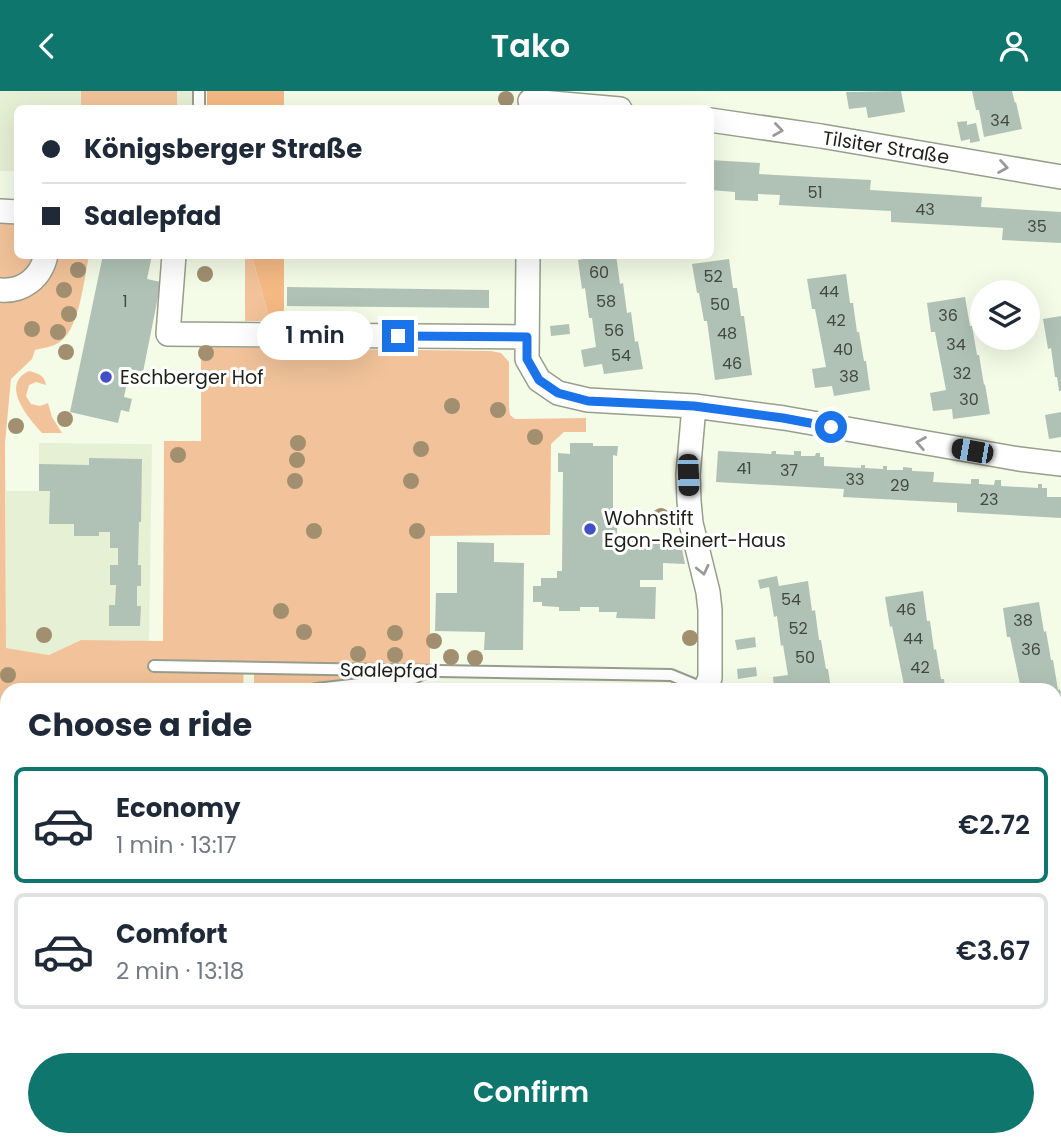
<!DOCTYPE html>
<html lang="en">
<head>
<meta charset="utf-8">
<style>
  body { margin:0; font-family:Poppins,sans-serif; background:#f2f2f3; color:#1f2937; height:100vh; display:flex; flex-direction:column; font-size:26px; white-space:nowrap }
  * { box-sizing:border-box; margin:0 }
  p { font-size:23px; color:#747a83 }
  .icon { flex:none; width:38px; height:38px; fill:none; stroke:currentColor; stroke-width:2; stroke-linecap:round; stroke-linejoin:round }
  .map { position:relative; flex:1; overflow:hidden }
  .panel { position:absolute; left:0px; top:592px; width:1062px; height:464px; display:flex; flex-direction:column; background:#fff; border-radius:21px 21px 0 0; box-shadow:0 7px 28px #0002 }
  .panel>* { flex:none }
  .banner { position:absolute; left:14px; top:14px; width:700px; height:154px; border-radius:10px; box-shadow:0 7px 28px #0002; display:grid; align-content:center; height:154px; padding:0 28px; background:#fff }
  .tools { position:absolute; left:970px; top:189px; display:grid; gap:14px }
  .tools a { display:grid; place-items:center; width:70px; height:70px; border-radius:50%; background:#fff; box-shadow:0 7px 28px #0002; font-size:35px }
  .end { position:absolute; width:32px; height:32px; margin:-16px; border:9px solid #1a73e8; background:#fff; box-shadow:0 0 0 4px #fff }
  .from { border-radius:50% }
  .bubble { position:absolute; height:49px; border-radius:24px; background:#fff; box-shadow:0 7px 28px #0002; font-size:23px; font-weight:600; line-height:49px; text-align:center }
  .car { position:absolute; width:21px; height:42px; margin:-21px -10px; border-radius:9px; box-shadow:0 0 5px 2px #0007; background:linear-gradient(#222 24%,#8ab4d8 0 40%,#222 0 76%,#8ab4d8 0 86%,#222 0) }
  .banner b { display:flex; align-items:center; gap:24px; height:66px; font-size:26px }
  .banner b+b { border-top:2px solid #e0e1e3 }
  .banner i { width:18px; height:18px; background:#1f2937 }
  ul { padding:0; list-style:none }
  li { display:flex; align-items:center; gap:21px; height:116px; margin:0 14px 10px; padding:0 14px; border:4px solid #e0e1e3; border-radius:10px }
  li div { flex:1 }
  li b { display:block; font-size:26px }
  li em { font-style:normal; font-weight:600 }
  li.current { border-color:#0f766e }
  li>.icon { width:63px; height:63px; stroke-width:1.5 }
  h2 { padding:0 28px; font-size:32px; line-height:84px }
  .action { display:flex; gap:14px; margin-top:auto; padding:14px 28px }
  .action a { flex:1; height:80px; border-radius:42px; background:#0f766e; color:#fff; font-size:28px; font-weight:600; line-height:80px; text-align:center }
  header { display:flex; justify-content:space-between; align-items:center; height:91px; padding:0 28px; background:#0f766e; color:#fff; font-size:32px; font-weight:600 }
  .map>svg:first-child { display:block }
  .built { fill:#e6f0d5 }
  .green { fill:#f2c39a }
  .forest { fill:#f5b984 }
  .building { fill:#b0c2b5 }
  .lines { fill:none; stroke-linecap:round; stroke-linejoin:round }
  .lane-casing { stroke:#989e8c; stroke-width:14 }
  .street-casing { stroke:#989e8c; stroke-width:26 }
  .lane { stroke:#fff; stroke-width:10 }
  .street { stroke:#fff; stroke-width:23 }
  .tree { fill:#a18f6f }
  .oneway { stroke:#9a9b98 }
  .route { stroke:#1a73e8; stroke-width:9 }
  .poi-dot { fill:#4350c4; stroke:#fff; stroke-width:2.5 }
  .labels { text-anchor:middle; stroke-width:6; stroke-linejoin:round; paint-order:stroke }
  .number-label { font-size:16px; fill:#424941 }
  .street-label { font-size:19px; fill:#1e211a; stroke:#fff }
  .poi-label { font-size:19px; fill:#1e211a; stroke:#fff; text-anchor:start }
</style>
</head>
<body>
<header><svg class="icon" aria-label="back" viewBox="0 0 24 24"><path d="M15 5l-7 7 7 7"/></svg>Tako<svg class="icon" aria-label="person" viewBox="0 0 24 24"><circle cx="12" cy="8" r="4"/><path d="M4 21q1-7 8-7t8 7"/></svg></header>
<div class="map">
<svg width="1061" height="1054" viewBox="0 0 1061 1054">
  <rect width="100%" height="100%" fill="#f4fbe7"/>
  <path class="built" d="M 0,0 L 192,0 L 192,17 L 18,18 L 17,80 L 0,80 Z
    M 39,352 L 152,353 L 149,550 L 81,549 L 49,564 L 6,557 L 6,400 L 39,400 Z"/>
  <path class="green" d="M 81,0 L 177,0 L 177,17 L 81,17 Z
    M 0,127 L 17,128 L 18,164 L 40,165 L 34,180 L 0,193 Z
    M 46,165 L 89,165 C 84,187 80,235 61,250 C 54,256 43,257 35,259 L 32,268 L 11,288 L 5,352 L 6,557 L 49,564 L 81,549 L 163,550 L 164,350 L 201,350 L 201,256 L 491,260 L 501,262 L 509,271 L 509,317 L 510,324 L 515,328 L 586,327 L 586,341 L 564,341 L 551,353 L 550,444 L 430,445 L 430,574 L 244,572 L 243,598 L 7,598 L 7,790 L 0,790 L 0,199 L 5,200 Z
    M 245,165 L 252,165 L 270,230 L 245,230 Z
    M 29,280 C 37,282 45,284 46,294 L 36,291 L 29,294 L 26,305 L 31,313 L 40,315 L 48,312 L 52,326 L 62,342 L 42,342 C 27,326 0,293 29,280 Z
    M 254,581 L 402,584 L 275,598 L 254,598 Z"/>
  <path class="forest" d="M 207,0 L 284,0 L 284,17 L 207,17 Z
    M 252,165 L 284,165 L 284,231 L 270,230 Z"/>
  <path class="building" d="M 901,0 L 905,21 L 868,27 L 866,16 L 849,18 L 846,1 Z
    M 972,0 L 1012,0 L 1015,12 L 1016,11 L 1022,38 L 984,46 L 979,19 L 976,19 Z
    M 967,30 L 967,34 L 976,32 L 980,50 L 970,52 L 970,48 L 961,50 L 957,31 Z
    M 710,69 L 760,72 L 759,83 L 871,89 L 870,99 L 982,106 L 981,116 L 1061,121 L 1061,152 L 1002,149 L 1003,137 L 891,131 L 891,120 L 779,114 L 780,104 L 758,103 L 758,110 L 735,109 L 735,101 L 710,99 Z
    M 103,164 L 152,164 L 147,188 L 161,191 L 143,281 L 130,278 L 124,306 L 132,308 L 129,321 L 121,319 L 118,332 L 70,321 Z
    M 607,164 L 616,164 L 620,193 L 623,192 L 627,222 L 631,221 L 635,251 L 638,250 L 643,278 L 604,283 L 602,273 L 584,276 L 581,259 L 596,256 L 592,227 L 589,227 L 585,197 L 582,198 L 578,169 Z
    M 729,168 L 733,197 L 737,197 L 741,225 L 744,225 L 752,284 L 715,289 L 707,230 L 704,230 L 699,202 L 697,202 L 692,173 Z
    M 846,183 L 850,212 L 853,212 L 857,241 L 859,241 L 864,270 L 866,270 L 870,299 L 834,305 L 832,295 L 815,297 L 812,278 L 826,276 L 815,218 L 812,218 L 807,188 Z
    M 287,196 L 489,199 L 489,217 L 287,215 Z
    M 965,206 L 970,235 L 972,235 L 977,264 L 979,264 L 984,294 L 985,293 L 990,323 L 953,328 L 952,318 L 933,320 L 930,302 L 946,299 L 935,241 L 931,241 L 927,212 Z
    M 1061,225 L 1061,300 L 1059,300 L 1057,286 L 1055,286 L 1051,257 L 1048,258 L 1043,228 Z
    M 569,233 L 570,243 L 551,245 L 550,235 Z
    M 1061,321 L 1061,346 L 1049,348 L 1045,324 Z
    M 570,352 L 593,352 L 593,355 L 618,355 L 617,365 L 613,364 L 613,429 L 617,429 L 617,448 L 680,448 L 685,473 L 663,472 L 663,489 L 640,489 L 640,496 L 656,496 L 655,528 L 616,527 L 617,521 L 599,521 L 599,516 L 580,516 L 580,520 L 559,520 L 559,516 L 542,515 L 542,511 L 533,511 L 533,495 L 541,495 L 541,487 L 557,487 L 557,480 L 562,480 L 563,381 L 558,381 L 558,362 L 570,363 Z
    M 718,360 L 771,363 L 772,360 L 776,360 L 776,363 L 794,364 L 794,360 L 801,360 L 801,365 L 815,365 L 816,362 L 820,362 L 820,366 L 824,366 L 824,375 L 861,377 L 861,374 L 865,374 L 865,377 L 883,378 L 883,375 L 887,375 L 887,379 L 903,379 L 903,376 L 912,377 L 912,380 L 934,381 L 933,391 L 971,393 L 971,388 L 979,388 L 979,393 L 994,394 L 995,389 L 1001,389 L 1001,395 L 1038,397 L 1038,393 L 1042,393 L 1042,397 L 1047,397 L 1047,406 L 1061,406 L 1061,427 L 957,421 L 957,412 L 843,406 L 844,398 L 716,391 Z
    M 89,367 L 142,368 L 141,431 L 139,431 L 138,474 L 141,474 L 141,495 L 137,495 L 137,515 L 141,515 L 140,535 L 109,535 L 109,514 L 115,514 L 116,494 L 110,494 L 110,474 L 118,474 L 118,457 L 110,457 L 110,441 L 99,441 L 99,445 L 74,445 L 74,433 L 49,433 L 50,400 L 39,400 L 39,373 L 89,374 Z
    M 457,451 L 494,452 L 494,471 L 524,472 L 523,559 L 484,559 L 485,541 L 435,540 L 436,502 L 457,502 Z
    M 777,485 L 779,495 L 808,490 L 812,520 L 815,519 L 819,549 L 821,549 L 826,578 L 828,578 L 831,598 L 774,598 L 773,586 L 788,584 L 783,554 L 781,555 L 777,525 L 774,526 L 769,496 L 760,498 L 758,489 Z
    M 923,500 L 927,530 L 930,530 L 934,559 L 936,558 L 941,588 L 944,588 L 945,598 L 890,598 L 889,596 L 904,594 L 892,535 L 890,536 L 885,506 Z
    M 1039,511 L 1044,541 L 1046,540 L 1051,569 L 1053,569 L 1058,599 L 1060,598 L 1061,606 L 1061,628 L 1055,629 L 1055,598 L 1021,598 L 1010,546 L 1007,546 L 1003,517 Z
    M 755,546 L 756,556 L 737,559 L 735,549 Z
    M 756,576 L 757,585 L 738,588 L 737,578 Z
    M 1055,693 L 1061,693 L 1061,723 L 1055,723 Z
    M 1055,810 L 1061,811 L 1061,869 L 1055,868 Z
    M 0,900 L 7,900 L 7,947 L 0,947 Z
    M 0,970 L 7,971 L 7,1023 L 0,1023 Z
    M 1055,1039 L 1058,1040 L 1057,1048 L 1061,1049 L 1061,1054 L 1027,1054 L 1028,1048 L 1055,1048 Z
    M 856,1048 L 882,1048 L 881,1050 L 889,1051 L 889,1048 L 999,1048 L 998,1054 L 855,1054 Z"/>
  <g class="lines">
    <g class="lane-casing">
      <path id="lane" d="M 199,18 L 199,0
        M 154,575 L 671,584 L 705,598
        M 316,598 L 414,587 L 427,581"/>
    </g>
    <g class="street-casing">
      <path id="street" d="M 530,10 L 620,18
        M 710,29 L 821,45 L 1061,86
        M 0,120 L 18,121
        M 174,164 L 168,243 L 527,246
        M 528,164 L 527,268 L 539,289 L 558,302 L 588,309 L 694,315 L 784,327 L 1019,368 L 1061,373
        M 0,199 C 23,201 41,187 46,164
        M 694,315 L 688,384 L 689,410 L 691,432 L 708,501 L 710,519 L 710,587 L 705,598
        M 1055,662 L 1061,663
        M 0,802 L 7,802
        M 0,960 L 7,960
        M 1055,969 L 1061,968
        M 1055,1001 L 1061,1004
        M 612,1054 L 641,1048"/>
    </g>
    <use href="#lane" class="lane"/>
    <use href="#street" class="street"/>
  </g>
  <g class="tree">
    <circle cx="506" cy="8" r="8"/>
    <circle cx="78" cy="179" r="8"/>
    <circle cx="205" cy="183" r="8"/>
    <circle cx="64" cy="199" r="8"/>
    <circle cx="69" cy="223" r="8"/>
    <circle cx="32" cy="238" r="8"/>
    <circle cx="58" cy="241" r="8"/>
    <circle cx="66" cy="261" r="8"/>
    <circle cx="206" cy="262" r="8"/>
    <circle cx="452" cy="315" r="8"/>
    <circle cx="498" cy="319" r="8"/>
    <circle cx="65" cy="328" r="8"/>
    <circle cx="16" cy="335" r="8"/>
    <circle cx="535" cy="346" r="8"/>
    <circle cx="298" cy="352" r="8"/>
    <circle cx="421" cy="358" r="8"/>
    <circle cx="178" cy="364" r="8"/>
    <circle cx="297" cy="369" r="8"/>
    <circle cx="295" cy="390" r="8"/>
    <circle cx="411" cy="390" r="8"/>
    <circle cx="661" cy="425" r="8"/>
    <circle cx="314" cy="440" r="8"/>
    <circle cx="417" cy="440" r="8"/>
    <circle cx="281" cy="520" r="8"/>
    <circle cx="304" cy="541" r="8"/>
    <circle cx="395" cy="542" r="8"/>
    <circle cx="44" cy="544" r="8"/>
    <circle cx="690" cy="547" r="8"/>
    <circle cx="434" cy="550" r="8"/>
    <circle cx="358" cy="563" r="8"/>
    <circle cx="395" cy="564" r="8"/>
    <circle cx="451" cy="566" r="8"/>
    <circle cx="475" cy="567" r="8"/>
    <circle cx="8" cy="584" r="8"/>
  </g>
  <defs><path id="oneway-chevron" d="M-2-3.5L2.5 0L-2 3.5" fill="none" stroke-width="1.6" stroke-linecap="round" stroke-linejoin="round" transform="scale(1.75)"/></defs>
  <g class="oneway">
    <use href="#oneway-chevron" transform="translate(778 39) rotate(8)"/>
    <use href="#oneway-chevron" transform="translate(1003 76) rotate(9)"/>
    <use href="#oneway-chevron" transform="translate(921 352) rotate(-170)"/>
    <use href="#oneway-chevron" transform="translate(703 479) rotate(77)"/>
  </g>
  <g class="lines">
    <path class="route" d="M 398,245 L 527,246 L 527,268 L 539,289 L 558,302 L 588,310 L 694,315 L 783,327 L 831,336"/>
  </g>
  <g class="poi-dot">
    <circle cx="106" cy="286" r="7"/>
    <circle cx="590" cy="438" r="7"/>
  </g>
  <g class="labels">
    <g class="number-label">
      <text x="1000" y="35">34</text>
      <text x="815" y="107">51</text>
      <text x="925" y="124">43</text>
      <text x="1037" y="141">35</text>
      <text x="599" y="187">60</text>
      <text x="713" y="191">52</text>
      <text x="829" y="206">44</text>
      <text x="125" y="216">1</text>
      <text x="606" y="216">58</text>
      <text x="720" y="219">50</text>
      <text x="948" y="230">36</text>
      <text x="836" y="235">42</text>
      <text x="614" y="245">56</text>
      <text x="727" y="248">48</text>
      <text x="956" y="259">34</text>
      <text x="843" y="264">40</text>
      <text x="621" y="270">54</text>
      <text x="732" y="278">46</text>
      <text x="962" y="288">32</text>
      <text x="849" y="291">38</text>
      <text x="969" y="314">30</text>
      <text x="744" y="383">41</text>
      <text x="789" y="385">37</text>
      <text x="855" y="394">33</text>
      <text x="900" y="400">29</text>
      <text x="989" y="414">23</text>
      <text x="791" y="514">54</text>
      <text x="906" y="524">46</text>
      <text x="1023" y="535">38</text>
      <text x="798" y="543">52</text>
      <text x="913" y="553">44</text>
      <text x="1031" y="564">36</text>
      <text x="805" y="572">50</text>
      <text x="920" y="582">42</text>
    </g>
    <g class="street-label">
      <text transform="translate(886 56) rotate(9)" y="7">Tilsiter Straße</text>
      <text transform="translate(389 579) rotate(1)" y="7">Saalepfad</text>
    </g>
    <g class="poi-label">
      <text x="120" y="293">Eschberger Hof</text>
      <text x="604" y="434">Wohnstift<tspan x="604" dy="22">Egon-Reinert-Haus</tspan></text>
    </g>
  </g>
</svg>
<div class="tools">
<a><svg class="icon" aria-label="layers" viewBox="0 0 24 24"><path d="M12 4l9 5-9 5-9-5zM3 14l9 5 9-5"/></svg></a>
</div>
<i class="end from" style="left:831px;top:336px"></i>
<i class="end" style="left:398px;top:245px"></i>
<div class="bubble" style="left:257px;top:220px;width:116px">1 min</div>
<i class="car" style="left:972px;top:360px;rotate:280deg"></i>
<i class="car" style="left:688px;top:384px;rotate:178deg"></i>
<div class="banner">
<b><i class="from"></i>Königsberger Straße</b>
<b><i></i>Saalepfad</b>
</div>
<section class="panel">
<h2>Choose a ride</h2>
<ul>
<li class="current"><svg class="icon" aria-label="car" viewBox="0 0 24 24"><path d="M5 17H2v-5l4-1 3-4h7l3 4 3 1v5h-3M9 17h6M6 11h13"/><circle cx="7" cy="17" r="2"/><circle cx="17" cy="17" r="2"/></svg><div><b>Economy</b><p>1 min · 13:17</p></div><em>€2.72</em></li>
<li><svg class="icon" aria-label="car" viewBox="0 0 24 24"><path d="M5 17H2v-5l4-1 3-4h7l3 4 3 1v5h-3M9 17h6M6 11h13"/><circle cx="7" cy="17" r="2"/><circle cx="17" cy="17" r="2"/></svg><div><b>Comfort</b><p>2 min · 13:18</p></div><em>€3.67</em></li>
</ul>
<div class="action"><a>Confirm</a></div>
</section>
</div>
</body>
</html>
